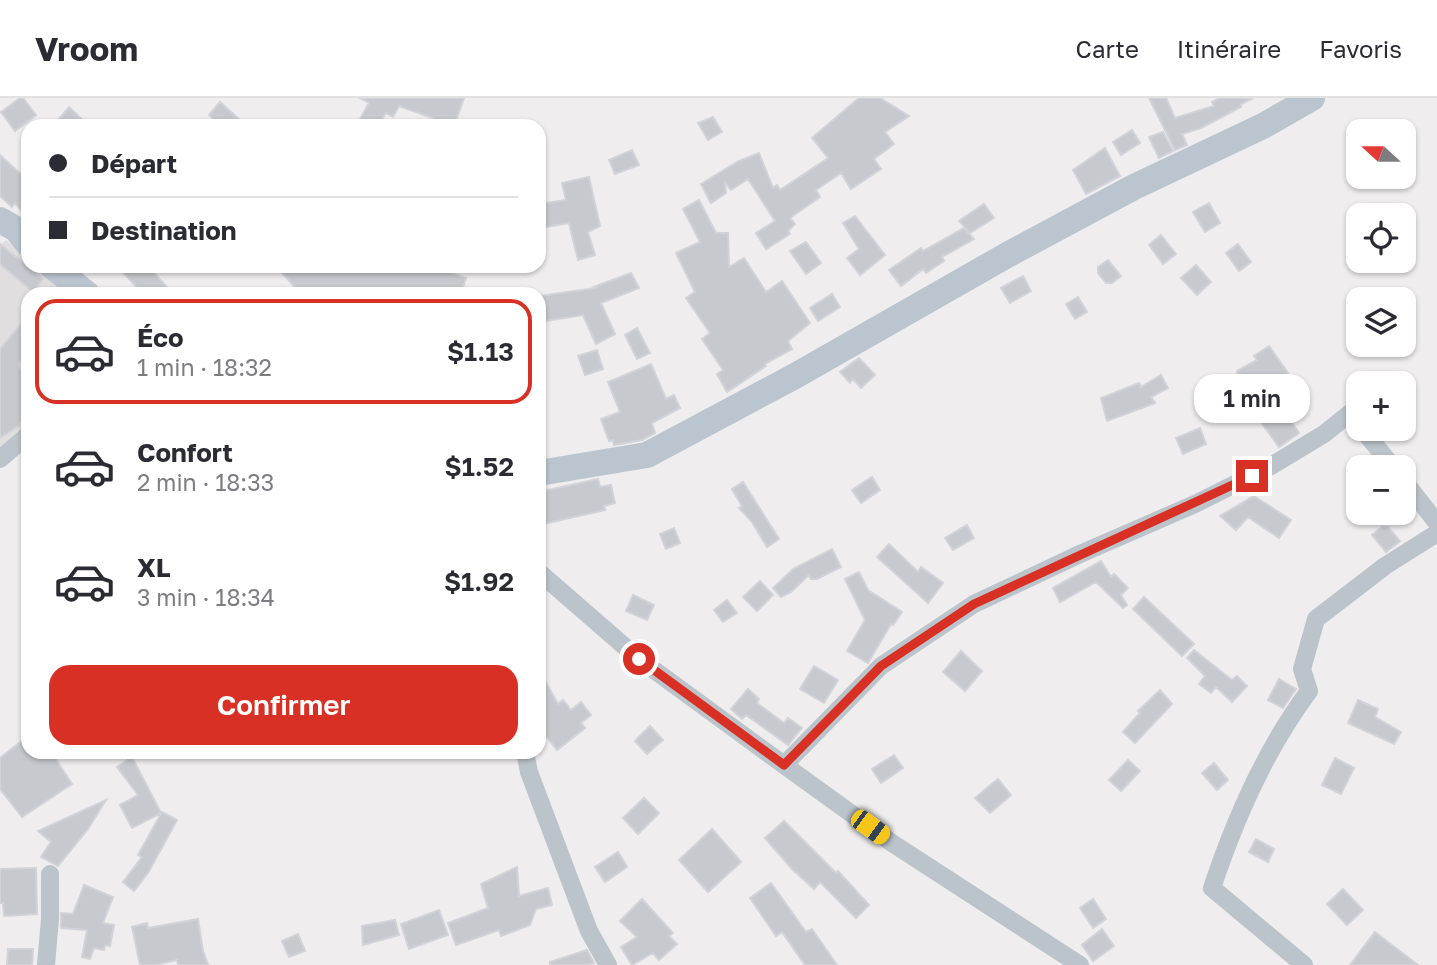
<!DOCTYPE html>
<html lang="fr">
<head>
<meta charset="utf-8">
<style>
  body { margin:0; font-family:"Golos Text",sans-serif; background:#f2f2f3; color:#2b2b33; height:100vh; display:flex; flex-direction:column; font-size:26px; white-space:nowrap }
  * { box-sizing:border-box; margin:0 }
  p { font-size:23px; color:#7c7c81 }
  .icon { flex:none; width:38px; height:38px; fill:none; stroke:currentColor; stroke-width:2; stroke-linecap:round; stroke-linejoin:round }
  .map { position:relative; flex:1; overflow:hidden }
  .side { position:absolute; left:21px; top:189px; width:525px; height:472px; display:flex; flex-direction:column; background:#fff; border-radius:21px; box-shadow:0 2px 5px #0004 }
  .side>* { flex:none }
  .guide { position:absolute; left:21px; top:21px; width:525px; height:154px; border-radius:21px; box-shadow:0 2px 5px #0004; display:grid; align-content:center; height:154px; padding:0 28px; background:#fff }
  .needle { width:46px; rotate:291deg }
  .fabs { position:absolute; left:1346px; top:21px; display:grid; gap:14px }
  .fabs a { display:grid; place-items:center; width:70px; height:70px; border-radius:14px; background:#fff; box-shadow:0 2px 5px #0004; font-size:35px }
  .end { position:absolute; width:32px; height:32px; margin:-16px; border:9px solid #d93025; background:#fff; box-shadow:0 0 0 4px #fff }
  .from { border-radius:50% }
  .bubble { position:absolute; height:49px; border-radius:21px; background:#fff; box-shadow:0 2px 5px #0004; font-size:23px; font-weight:600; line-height:49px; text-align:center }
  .car { position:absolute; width:21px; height:42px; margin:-21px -10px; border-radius:9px; box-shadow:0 0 5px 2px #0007; background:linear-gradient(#f5c518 24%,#345 0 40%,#f5c518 0 76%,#345 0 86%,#f5c518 0) }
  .guide b { display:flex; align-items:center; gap:24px; height:66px; font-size:26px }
  .guide b+b { border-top:2px solid #e1e1e2 }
  .guide i { width:18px; height:18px; background:#2b2b33 }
  ul { padding:12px 0 0; list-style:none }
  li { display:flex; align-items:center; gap:21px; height:105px; margin:0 14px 10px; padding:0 14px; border:4px solid transparent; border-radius:21px }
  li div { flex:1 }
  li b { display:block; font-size:26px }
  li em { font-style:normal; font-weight:600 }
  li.selected { border-color:#d93025 }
  li>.icon { width:63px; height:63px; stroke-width:1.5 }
  .cta { display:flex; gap:14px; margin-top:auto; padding:14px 28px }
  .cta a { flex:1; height:80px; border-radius:21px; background:#d93025; color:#fff; font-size:28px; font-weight:600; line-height:80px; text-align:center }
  header { display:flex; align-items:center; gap:42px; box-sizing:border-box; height:98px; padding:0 35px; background:#fff; border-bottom:2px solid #e1e1e2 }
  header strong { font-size:33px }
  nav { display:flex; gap:38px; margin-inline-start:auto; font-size:24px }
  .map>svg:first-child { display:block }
  .education { fill:#e0dede }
  .building { fill:#c7c9cf; stroke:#d1d3d8; stroke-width:2 }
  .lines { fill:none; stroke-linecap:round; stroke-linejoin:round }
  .street { stroke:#bcc4cb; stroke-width:18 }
  .secondary { stroke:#bbc5d0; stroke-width:26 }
  .route { stroke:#d93025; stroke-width:9 }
</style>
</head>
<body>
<header>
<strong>Vroom</strong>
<nav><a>Carte</a><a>Itinéraire</a><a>Favoris</a></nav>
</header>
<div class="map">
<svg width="1437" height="867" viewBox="0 0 1437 867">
  <rect width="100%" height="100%" fill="#efeded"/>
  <path class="education" d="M 6,142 L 28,161 L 28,168 L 37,168 L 70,196 L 28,196 L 28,331 L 0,352 L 0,148 Z"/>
  <path class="building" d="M 20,0 L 23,0 L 36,17 L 15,33 L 1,14 Z
    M 360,0 L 464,0 L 454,28 L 430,28 L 433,20 L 399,8 L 393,19 L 386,15 L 378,28 L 372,28 L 360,21 L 369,5 Z
    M 859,0 L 880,0 L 909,18 L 885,34 L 894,46 L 874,61 L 881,71 L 851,91 L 841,75 L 816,92 L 820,99 L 790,120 L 795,126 L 788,133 L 790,136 L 766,151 L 756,135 L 775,123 L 748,81 L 731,92 L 725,84 L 726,95 L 711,105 L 701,86 L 737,64 L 759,55 L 773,90 L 777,87 L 780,92 L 828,60 L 812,40 Z
    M 1149,0 L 1166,0 L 1175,20 L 1214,8 L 1212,4 L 1220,0 L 1253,0 L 1241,6 L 1241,9 L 1201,30 L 1182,36 L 1187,47 L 1175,52 Z
    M 220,4 L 247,28 L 221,28 L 209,17 Z
    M 69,9 L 89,28 L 53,28 Z
    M 713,19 L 722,34 L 708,42 L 698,25 Z
    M 1132,32 L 1140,45 L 1121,57 L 1113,44 Z
    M 1163,34 L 1173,53 L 1159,60 L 1149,39 Z
    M 1105,50 L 1120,78 L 1086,96 L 1073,72 Z
    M 632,52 L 639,67 L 615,76 L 609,62 Z
    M 0,57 L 28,83 L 28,121 L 15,105 L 12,109 L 0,98 Z
    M 589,79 L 600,128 L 588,134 L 595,157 L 578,162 L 569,125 L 539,130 L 539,106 L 566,102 L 562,85 Z
    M 699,102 L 716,135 L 728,135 L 729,169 L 744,160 L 766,194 L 782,183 L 810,225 L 788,243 L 792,251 L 765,266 L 766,268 L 727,294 L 717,276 L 723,272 L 702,241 L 710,235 L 686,200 L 695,194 L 676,155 L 700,144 L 683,111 Z
    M 1209,105 L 1220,125 L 1205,134 L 1193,114 Z
    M 984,106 L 994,120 L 970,135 L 959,123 Z
    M 855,118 L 885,157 L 860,177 L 847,160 L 859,151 L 843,125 Z
    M 964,130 L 974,141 L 942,159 L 944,163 L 926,175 L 923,171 L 901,188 L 889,172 L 921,150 L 923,153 Z
    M 1161,137 L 1176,156 L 1163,166 L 1149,147 Z
    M 806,144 L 821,165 L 806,176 L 790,153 Z
    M 0,146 L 43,181 L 33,194 L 0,166 Z
    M 1238,146 L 1251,164 L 1239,173 L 1226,155 Z
    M 1108,162 L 1121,178 L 1112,185 L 1106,185 L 1098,175 L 1098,169 Z
    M 1196,167 L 1211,184 L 1197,197 L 1181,180 Z
    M 117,168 L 148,168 L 173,196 L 143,196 Z
    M 276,168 L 430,168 L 466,180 L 461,196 L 301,196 Z
    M 631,175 L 639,190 L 601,205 L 615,236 L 596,246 L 583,217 L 539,224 L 539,198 L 596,190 L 594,189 Z
    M 1023,178 L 1031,193 L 1010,205 L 1001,190 Z
    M 832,196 L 840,209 L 818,223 L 810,210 Z
    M 1078,199 L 1087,214 L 1075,221 L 1066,206 Z
    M 28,218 L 28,254 L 18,266 L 28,284 L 28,319 L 19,325 L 20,327 L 0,340 L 0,251 Z
    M 637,230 L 650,255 L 637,261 L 625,237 Z
    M 1269,248 L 1303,296 L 1282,310 L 1299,335 L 1279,349 L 1255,316 L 1258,313 L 1245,289 L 1231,297 L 1224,284 L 1238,275 L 1237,273 L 1257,262 L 1254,258 Z
    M 597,252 L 603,271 L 585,277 L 578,258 Z
    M 859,260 L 875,277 L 861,290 L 853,281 L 850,285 L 840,274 Z
    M 651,266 L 666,301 L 674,297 L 680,310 L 652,325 L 655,335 L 642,342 L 614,347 L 613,342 L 609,343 L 601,321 L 620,314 L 608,284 Z
    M 1161,277 L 1168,290 L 1151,299 L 1155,305 L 1107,323 L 1101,300 L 1139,285 L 1141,289 Z
    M 1200,330 L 1206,346 L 1183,356 L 1176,340 Z
    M 872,379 L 880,392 L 861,405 L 852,392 Z
    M 598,381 L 600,389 L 611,387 L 615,405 L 604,408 L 605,412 L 539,427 L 539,394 Z
    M 743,384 L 779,441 L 767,449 L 752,424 L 739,410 L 742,408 L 732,391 Z
    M 1254,398 L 1291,422 L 1279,440 L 1248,419 L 1236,432 L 1220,418 Z
    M 967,427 L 974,440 L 953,452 L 945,440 Z
    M 1382,429 L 1388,429 L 1400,443 L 1386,454 L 1372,437 Z
    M 674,430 L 680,445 L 666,451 L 660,436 Z
    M 889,446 L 918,474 L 921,469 L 943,485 L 928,505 L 877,459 Z
    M 832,451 L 841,469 L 817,481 L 811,481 L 809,477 L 791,494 L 781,499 L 773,490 L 793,471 Z
    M 1101,463 L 1111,479 L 1114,476 L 1128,490 L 1121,497 L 1127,507 L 1123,510 L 1096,484 L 1060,504 L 1053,490 Z
    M 859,474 L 868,492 L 902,514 L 893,527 L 891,526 L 868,565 L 847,553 L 865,522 L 845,481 Z
    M 760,483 L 773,497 L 757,513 L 743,499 Z
    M 633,497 L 654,507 L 647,522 L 626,513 Z
    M 1144,499 L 1194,546 L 1182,558 L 1133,511 Z
    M 727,502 L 737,515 L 723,524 L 714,512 Z
    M 1194,552 L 1232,582 L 1237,578 L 1247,588 L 1232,604 L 1216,589 L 1211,595 L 1199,586 L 1205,578 L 1187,560 Z
    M 961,553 L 982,573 L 965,593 L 943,574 Z
    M 814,568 L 838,582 L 824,605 L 800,591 Z
    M 539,572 L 558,606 L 563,602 L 571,612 L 581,604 L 591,617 L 581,625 L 585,630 L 557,652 L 539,629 Z
    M 1279,581 L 1296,591 L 1283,610 L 1268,602 Z
    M 748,591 L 759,601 L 757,605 L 784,625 L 788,620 L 802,630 L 788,647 L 746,617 L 742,621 L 731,611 Z
    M 1160,592 L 1172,606 L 1135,645 L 1123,634 L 1140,615 L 1138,613 Z
    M 1358,602 L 1378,611 L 1375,619 L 1401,634 L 1394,646 L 1348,625 Z
    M 650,628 L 663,642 L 647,656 L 635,643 Z
    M 28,638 L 28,654 L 51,654 L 72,686 L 22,719 L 0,691 L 0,660 Z
    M 894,657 L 903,670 L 881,685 L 872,671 Z
    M 132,659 L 161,715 L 132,730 L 120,707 L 138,697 L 117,669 Z
    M 1335,660 L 1354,670 L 1341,696 L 1322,687 Z
    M 1128,662 L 1140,673 L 1121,693 L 1109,682 Z
    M 1214,665 L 1228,682 L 1217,692 L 1202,675 Z
    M 998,681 L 1011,697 L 990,715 L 975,700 Z
    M 644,700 L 659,715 L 638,736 L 623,720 Z
    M 106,702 L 88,731 L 58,768 L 41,759 L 51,744 L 38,733 Z
    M 162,714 L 177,722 L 148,775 L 134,793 L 123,784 L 142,759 L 138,757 Z
    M 784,723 L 836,775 L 838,773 L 869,807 L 856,820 L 820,784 L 814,791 L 792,771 L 765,740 Z
    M 712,731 L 741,764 L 708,794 L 679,762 Z
    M 1256,741 L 1274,751 L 1268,764 L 1249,754 Z
    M 618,754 L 627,769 L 605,784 L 595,769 Z
    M 517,769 L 519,798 L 548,790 L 552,807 L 536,811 L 530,827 L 501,838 L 499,832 L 456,847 L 448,825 L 488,810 L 481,786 Z
    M 36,770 L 37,816 L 4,818 L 3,805 L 0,805 L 0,771 Z
    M 771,785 L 806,834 L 812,831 L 837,867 L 805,867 L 782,834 L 776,838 L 750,800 Z
    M 84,787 L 113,799 L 103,825 L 114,827 L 110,848 L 105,847 L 104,852 L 94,850 L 90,861 L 82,859 L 87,832 L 61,830 L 61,815 L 73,816 Z
    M 1343,791 L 1363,812 L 1347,827 L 1327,806 Z
    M 642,801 L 673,835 L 669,838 L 677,846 L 659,862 L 653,855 L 632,867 L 621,849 L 637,839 L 620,823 Z
    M 1093,801 L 1106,821 L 1093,830 L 1080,810 Z
    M 439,812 L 448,837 L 409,851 L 401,826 Z
    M 198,821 L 203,853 L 208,867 L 178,867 L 177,862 L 156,867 L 140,867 L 132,829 L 147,825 L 148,830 Z
    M 395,822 L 399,837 L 363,847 L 362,828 Z
    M 1102,831 L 1114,848 L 1093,863 L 1082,847 Z
    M 1375,834 L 1418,867 L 1350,867 Z
    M 298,836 L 305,853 L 289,859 L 282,843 Z
    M 8,851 L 33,851 L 32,867 L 7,867 Z
    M 587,852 L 594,865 L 588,867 L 550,867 L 550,864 Z"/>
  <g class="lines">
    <path class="street" d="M 1362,331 L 1393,369
      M 0,361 L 28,337
      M 1404,383 L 1437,425
      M 539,474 L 639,561 L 784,667 L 892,745 L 1080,867
      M 525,654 L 529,674 L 589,833 L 608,867
      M 784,667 L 881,568 L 974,506 L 1080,456 L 1195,406 L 1271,368 L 1324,336 L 1350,315 L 1358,326
      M 46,867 L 50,821 L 50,776
      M 1304,867 L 1212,790 C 1235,721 1265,652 1309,593 L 1302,571 L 1316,521 L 1385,468 L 1437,435"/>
    <path class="secondary" d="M 0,122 L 16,131 L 28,146
      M 52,168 L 87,196
      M 539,375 L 647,357 L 795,278 L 1009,156 L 1134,89 L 1263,28 L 1312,0"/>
  </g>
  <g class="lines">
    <path class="route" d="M 639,561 L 784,667 L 881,568 L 974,506 L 1252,378"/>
  </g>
</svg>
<div class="fabs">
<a><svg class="needle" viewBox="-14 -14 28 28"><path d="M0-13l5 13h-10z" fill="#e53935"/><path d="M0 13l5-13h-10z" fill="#7c7c81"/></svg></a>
<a><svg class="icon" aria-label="locate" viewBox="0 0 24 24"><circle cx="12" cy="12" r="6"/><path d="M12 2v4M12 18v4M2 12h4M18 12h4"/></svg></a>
<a><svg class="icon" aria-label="layers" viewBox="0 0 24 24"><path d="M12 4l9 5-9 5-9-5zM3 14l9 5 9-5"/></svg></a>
<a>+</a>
<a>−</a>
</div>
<i class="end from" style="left:639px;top:561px"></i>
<i class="end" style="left:1252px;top:378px"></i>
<div class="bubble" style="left:1194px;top:276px;width:116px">1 min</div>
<i class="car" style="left:870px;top:729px;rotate:126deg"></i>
<div class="guide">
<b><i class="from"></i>Départ</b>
<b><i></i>Destination</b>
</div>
<section class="side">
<ul>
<li class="selected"><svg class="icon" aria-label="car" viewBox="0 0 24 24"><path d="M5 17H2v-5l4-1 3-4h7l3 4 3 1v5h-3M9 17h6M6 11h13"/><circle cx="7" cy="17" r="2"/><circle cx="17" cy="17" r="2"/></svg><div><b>Éco</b><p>1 min · 18:32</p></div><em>$1.13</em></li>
<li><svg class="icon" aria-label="car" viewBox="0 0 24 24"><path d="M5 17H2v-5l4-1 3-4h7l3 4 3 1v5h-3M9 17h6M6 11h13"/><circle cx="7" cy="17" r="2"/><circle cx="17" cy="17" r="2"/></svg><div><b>Confort</b><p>2 min · 18:33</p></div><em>$1.52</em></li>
<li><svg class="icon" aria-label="car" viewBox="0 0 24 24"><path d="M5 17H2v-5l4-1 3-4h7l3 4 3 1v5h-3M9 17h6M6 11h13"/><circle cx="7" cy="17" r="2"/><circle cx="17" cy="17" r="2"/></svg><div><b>XL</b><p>3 min · 18:34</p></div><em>$1.92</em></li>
</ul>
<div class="cta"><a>Confirmer</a></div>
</section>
</div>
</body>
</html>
